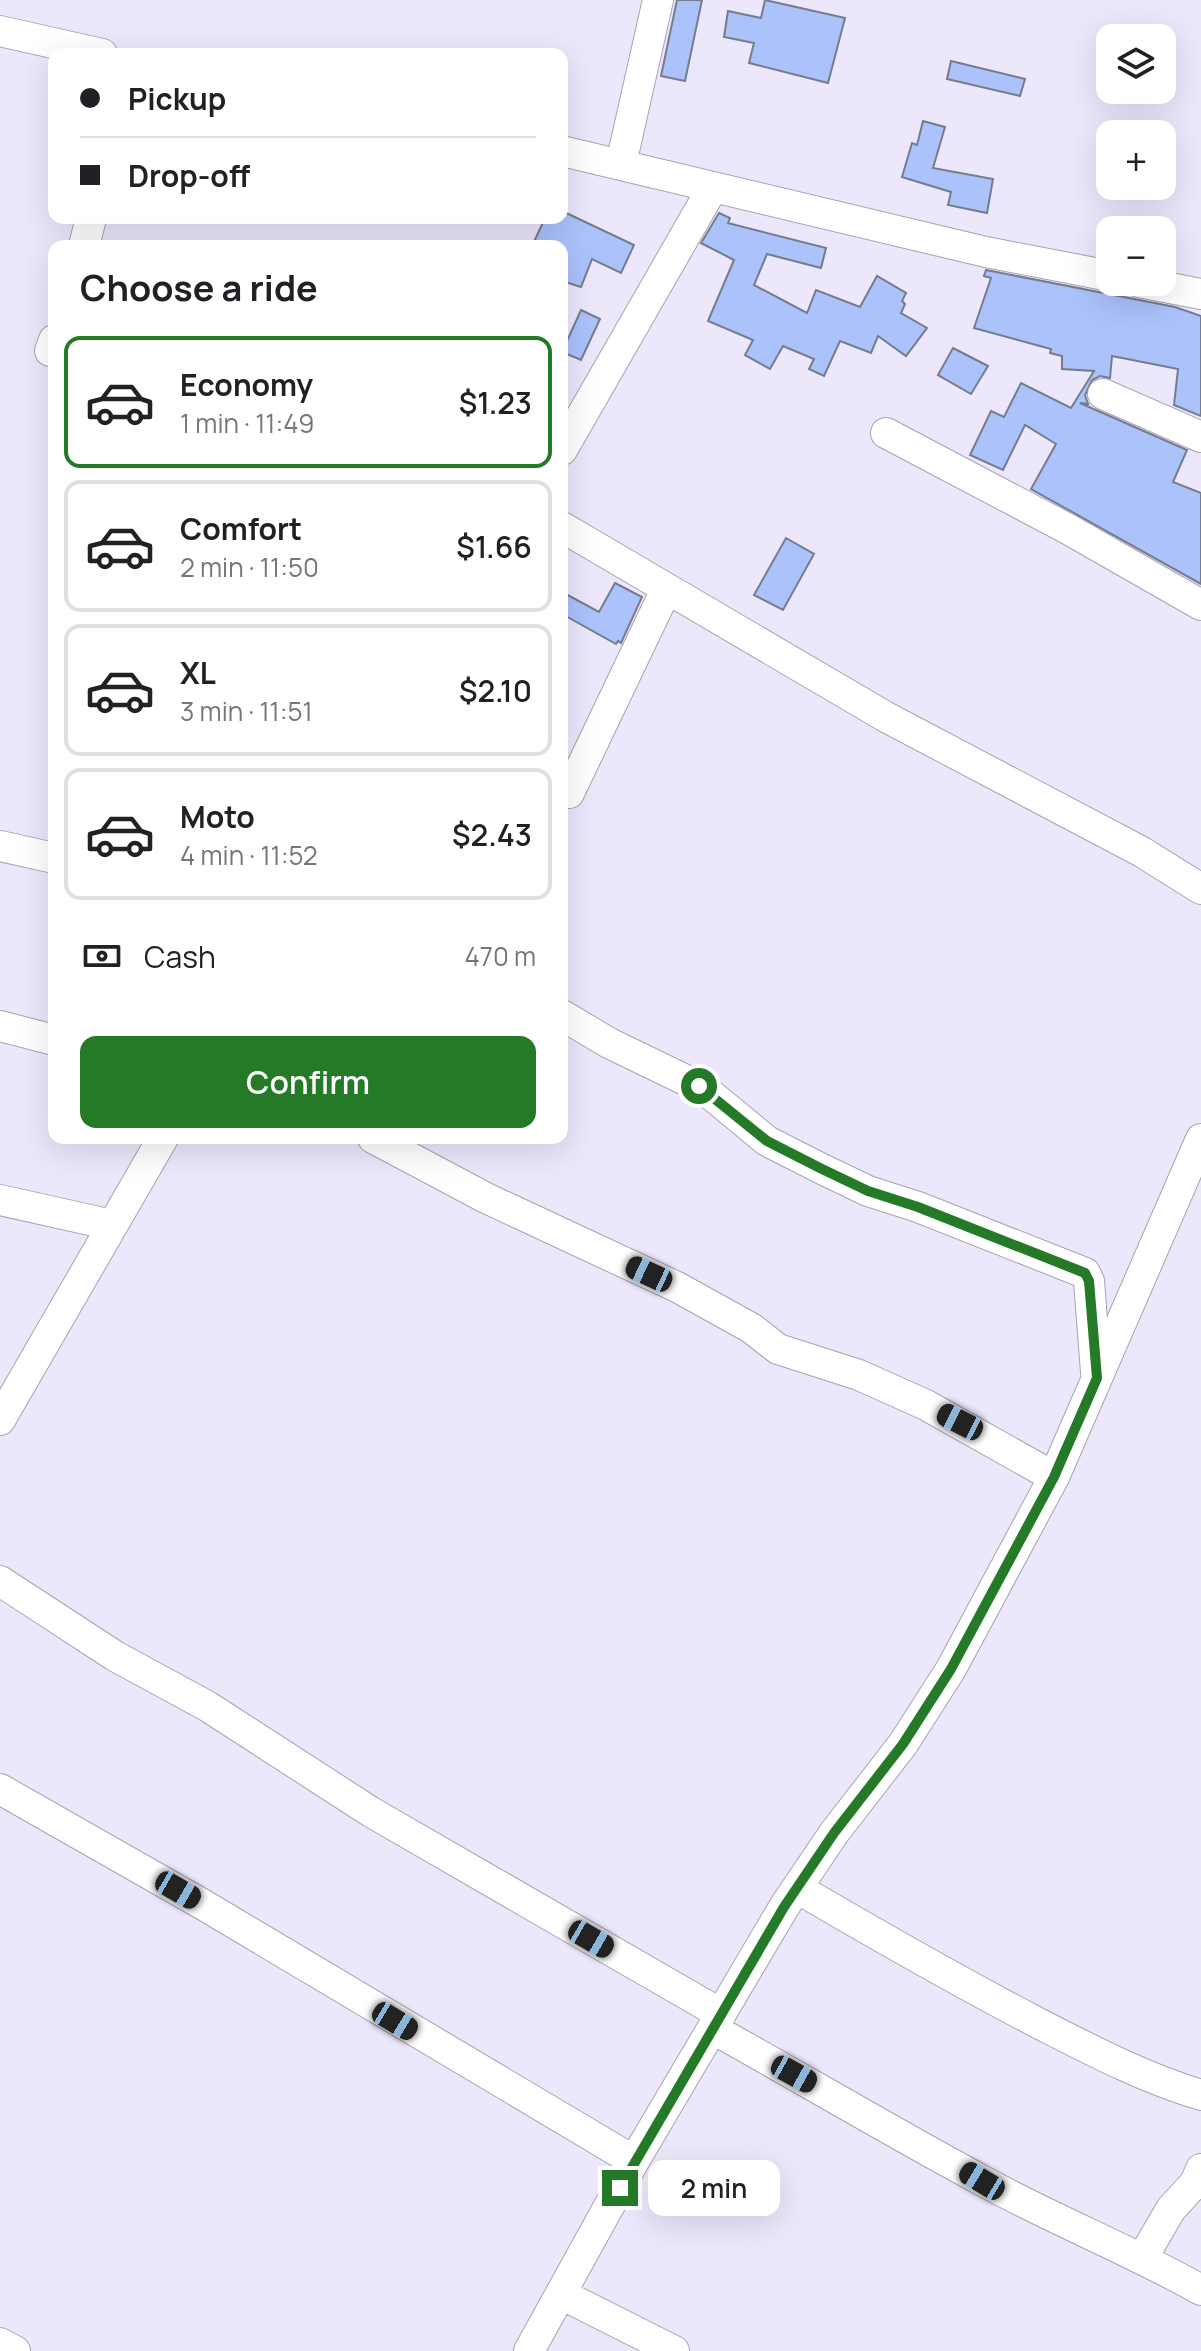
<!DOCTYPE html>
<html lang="en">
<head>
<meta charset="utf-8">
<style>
  body { margin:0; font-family:Manrope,sans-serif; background:#f6f6f6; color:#202124; height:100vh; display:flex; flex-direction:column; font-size:30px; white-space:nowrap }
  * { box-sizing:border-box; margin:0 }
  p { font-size:26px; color:#757577 }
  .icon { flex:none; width:44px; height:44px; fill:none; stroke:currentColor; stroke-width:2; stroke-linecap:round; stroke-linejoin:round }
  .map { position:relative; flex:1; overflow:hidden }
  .drawer { position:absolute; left:48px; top:240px; width:520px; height:904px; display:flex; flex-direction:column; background:#fff; border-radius:16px; box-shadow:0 8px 32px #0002 }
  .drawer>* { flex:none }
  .banner { position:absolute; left:48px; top:48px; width:520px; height:176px; border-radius:16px; box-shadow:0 8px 32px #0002; display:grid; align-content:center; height:176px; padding:0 32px; background:#fff }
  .buttons { position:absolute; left:1096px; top:24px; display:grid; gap:16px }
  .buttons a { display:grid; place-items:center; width:80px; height:80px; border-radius:16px; background:#fff; box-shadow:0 8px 32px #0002; font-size:40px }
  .end { position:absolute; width:36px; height:36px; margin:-18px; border:10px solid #257a27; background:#fff; box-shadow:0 0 0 4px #fff }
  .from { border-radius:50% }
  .bubble { position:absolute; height:56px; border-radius:16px; background:#fff; box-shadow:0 8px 32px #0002; font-size:26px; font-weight:600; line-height:56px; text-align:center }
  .car { position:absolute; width:24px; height:48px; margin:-24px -12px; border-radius:10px; box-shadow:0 0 6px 2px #0007; background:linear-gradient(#222 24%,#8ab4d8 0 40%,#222 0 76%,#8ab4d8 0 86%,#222 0) }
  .banner b { display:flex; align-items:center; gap:28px; height:76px; font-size:30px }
  .banner b+b { border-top:2px solid #e0e0e0 }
  .banner i { width:20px; height:20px; background:#202124 }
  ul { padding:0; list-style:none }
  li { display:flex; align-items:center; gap:24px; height:132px; margin:0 16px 12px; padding:0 16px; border:4px solid #e0e0e0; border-radius:16px }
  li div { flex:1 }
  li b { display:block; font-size:30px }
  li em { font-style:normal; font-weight:600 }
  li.current { border-color:#257a27 }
  li>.icon { width:72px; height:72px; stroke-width:1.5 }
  h2 { padding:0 32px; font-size:36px; line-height:96px }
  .pay { display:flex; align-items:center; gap:20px; height:88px; padding:0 32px; font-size:30px }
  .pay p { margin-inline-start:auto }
  .action { display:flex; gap:16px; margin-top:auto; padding:16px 32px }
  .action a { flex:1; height:92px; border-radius:16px; background:#257a27; color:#fff; font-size:32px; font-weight:600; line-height:92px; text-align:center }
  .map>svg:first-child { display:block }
  .building { fill:#abc2fb; stroke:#757c8c; stroke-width:2 }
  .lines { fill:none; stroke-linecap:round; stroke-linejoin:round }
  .minor-casing { stroke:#a7a2b5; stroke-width:32 }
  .minor { stroke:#fff; stroke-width:30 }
  .route { stroke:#257a27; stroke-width:10 }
</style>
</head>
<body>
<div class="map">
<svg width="1201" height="2351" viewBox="0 0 1201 2351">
  <rect width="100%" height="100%" fill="#ece7fb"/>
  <path class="building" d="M 677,0 L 702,0 L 685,81 L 661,76 Z
    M 765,0 L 845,18 L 828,83 L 749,63 L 754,43 L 724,37 L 728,11 L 761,18 Z
    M 951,61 L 1025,79 L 1020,96 L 947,79 Z
    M 923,121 L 945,127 L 933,168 L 993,179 L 987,213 L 948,205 L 951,192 L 902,177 L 912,143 L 917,145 Z
    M 562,211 L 634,245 L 621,273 L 592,259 L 581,287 L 562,281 L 562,246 L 532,246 L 545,218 L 562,218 Z
    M 719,213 L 730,218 L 728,223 L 826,248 L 821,268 L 767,254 L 754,285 L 807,313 L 816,290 L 860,307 L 877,276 L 906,293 L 902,301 L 905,304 L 901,313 L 927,328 L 906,356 L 878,336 L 871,353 L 840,341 L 824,376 L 809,369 L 814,359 L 783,346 L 770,369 L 745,355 L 753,340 L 708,321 L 734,260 L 701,243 Z
    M 986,270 L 1175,307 L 1201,316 L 1201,416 L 1174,405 L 1178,369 L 1112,356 L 1110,378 L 1100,376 L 1092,380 L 1085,395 L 1088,404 L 1080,403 L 1187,450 L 1173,482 L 1201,493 L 1201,584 L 1031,489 L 1056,444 L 1025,425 L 1003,470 L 970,455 L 991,411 L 1004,417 L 1021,383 L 1071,408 L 1094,371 L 1062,369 L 1062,356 L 1050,353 L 1051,349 L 974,328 L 991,278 L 984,276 Z
    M 581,310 L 600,319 L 581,360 L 562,352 Z
    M 953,348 L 988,366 L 971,394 L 938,375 Z
    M 786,538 L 814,554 L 783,610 L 754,595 Z
    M 615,583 L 642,597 L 621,643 L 618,641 L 616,644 L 562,614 L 562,592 L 599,612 Z"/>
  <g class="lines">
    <g class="minor-casing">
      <path id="minor" d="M 0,31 L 102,54
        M 562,151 L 986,252 L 1110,276
        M 621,164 L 658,0
        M 84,246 L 91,218
        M 1139,282 L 1201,294
        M 50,351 L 54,340
        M 1103,394 L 1201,437
        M 886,433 L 1068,529 L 1201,605
        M 562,450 L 713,187
        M 562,527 L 886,717 L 1142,852 L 1201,889
        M 569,793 L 666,590
        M 0,846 L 54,858
        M 562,1015 L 609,1043 L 704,1089 L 767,1141 L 822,1169 L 868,1191 L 918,1207 L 1085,1273 L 1089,1281 L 1096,1372
        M 0,1026 L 54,1040
        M 373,1138 L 486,1198 L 677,1287 L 751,1328 L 778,1349 L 859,1375 L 926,1405 L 1054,1477
        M 0,1200 L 112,1225
        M 0,1420 L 163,1138
        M 0,1581 L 115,1656 L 207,1706 L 371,1812 L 721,2014
        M 0,1789 L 202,1904 L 634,2161
        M 797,1888 C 877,1935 956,1980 1038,2023 C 1091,2050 1144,2078 1201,2095
        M 713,2029 C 803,2079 892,2132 983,2181 C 1054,2220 1130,2250 1201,2290
        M 1143,2257 L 1171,2209 L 1195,2183 L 1201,2169
        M 561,2294 L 674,2351
        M 0,2343 L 15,2351
        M 529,2351 L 634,2161 L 784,1907 L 834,1833 L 903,1744 L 951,1669 L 1054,1477 L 1201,1139"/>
    </g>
    <use href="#minor" class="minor"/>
  </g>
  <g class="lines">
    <path class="route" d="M 620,2188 L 784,1907 L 834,1833 L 903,1744 L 951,1669 L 1054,1477 L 1097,1378 L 1089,1281 L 1085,1273 L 918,1207 L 868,1191 L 822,1169 L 767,1141 L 699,1086"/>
  </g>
</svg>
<div class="buttons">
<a><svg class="icon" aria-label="layers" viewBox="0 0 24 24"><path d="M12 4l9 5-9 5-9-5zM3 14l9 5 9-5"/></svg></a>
<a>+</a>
<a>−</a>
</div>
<i class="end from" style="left:699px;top:1086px"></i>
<i class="end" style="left:620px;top:2188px"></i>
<div class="bubble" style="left:648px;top:2160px;width:132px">2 min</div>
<i class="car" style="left:649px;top:1274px;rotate:295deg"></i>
<i class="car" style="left:960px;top:1422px;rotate:297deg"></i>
<i class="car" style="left:178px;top:1890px;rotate:120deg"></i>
<i class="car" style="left:591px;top:1939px;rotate:120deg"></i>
<i class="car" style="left:395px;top:2021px;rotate:121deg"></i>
<i class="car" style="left:794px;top:2074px;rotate:119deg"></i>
<i class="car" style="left:982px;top:2181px;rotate:301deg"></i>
<div class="banner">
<b><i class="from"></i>Pickup</b>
<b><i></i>Drop-off</b>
</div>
<section class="drawer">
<h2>Choose a ride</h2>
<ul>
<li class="current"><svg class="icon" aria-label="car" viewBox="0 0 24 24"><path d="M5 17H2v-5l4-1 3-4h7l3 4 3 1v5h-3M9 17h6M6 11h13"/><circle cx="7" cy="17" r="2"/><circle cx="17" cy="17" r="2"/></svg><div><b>Economy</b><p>1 min · 11:49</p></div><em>$1.23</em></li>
<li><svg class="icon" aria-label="car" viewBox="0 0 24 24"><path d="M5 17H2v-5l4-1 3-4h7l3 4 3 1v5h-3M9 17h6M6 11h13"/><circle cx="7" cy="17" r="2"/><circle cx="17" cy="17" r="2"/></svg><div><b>Comfort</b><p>2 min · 11:50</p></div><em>$1.66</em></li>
<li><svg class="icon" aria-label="car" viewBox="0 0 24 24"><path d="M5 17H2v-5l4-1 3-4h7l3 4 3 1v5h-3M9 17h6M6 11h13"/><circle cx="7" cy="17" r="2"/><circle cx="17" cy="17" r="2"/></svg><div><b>XL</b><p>3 min · 11:51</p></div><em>$2.10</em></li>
<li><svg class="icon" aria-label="car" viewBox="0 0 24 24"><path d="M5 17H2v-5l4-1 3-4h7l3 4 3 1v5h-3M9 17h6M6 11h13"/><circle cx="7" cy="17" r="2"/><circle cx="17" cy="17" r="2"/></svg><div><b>Moto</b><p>4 min · 11:52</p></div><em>$2.43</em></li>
</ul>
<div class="pay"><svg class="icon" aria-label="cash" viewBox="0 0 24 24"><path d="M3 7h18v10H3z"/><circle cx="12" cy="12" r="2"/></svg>Cash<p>470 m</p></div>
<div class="action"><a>Confirm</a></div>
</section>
</div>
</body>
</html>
